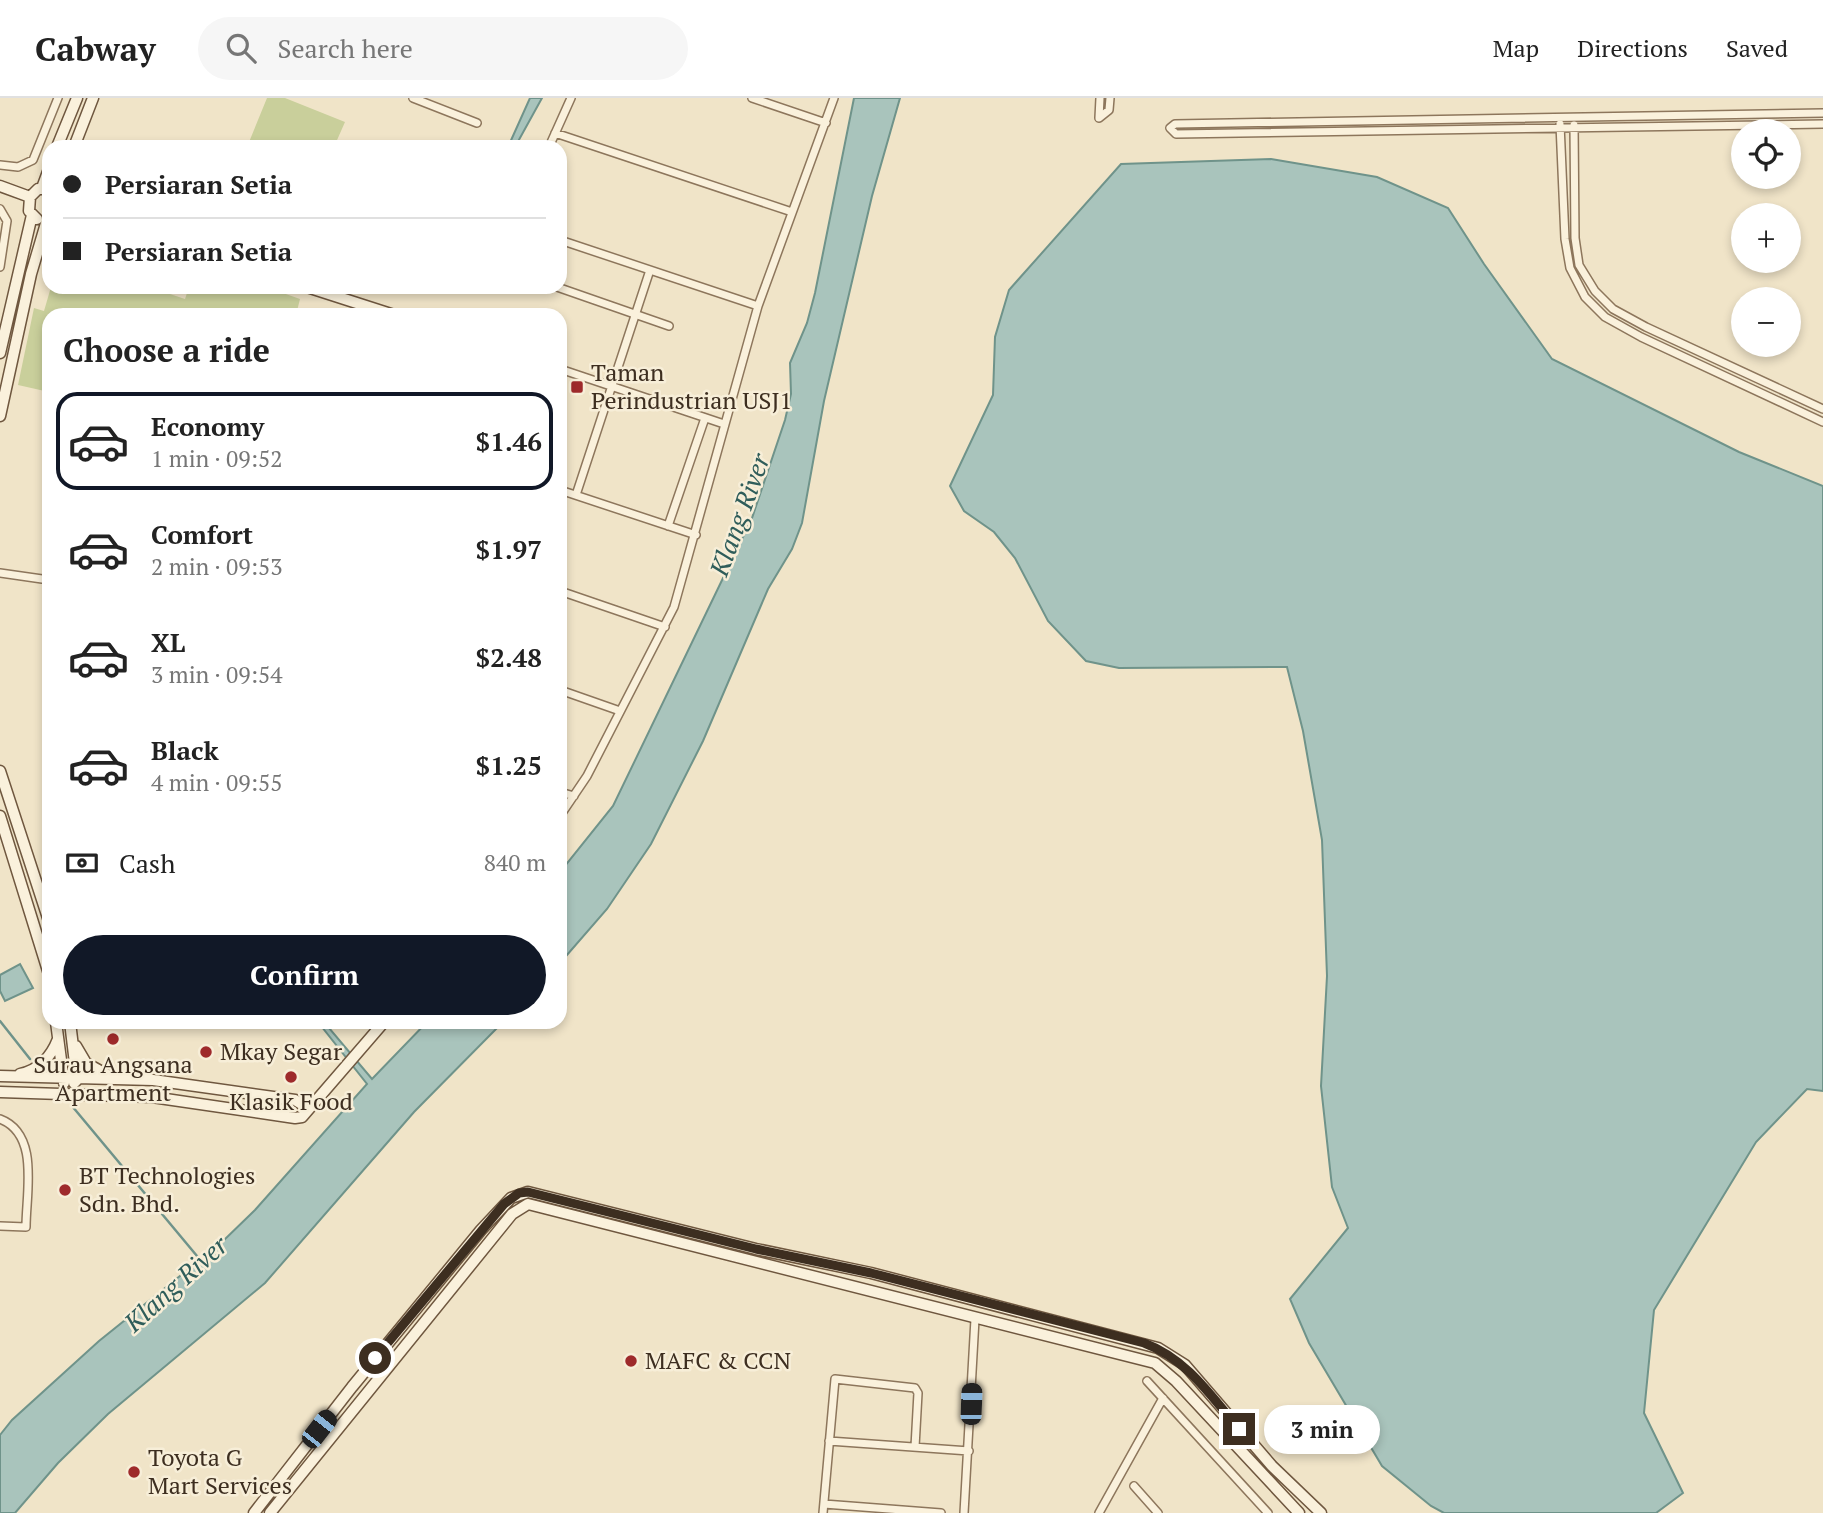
<!DOCTYPE html>
<html lang="en">
<head>
<meta charset="utf-8">
<style>
  body { margin:0; font-family:"PT Serif",serif; background:#f6f6f6; color:#222; height:100vh; display:flex; flex-direction:column; font-size:26px; white-space:nowrap }
  * { box-sizing:border-box; margin:0 }
  p { font-size:23px; color:#767676 }
  .icon { flex:none; width:38px; height:38px; fill:none; stroke:currentColor; stroke-width:2; stroke-linecap:round; stroke-linejoin:round }
  .map { position:relative; flex:1; overflow:hidden }
  .details { position:absolute; left:42px; top:210px; width:525px; height:721px; display:flex; flex-direction:column; background:#fff; border-radius:21px; box-shadow:0 4px 10px #0003 }
  .details>* { flex:none }
  .guide { position:absolute; left:42px; top:42px; width:525px; height:154px; border-radius:21px; box-shadow:0 4px 10px #0003; display:grid; align-content:center; height:154px; padding:0 21px; background:#fff }
  .controls { position:absolute; left:1731px; top:21px; display:grid; gap:14px }
  .controls a { display:grid; place-items:center; width:70px; height:70px; border-radius:50%; background:#fff; box-shadow:0 4px 10px #0003; font-size:35px }
  .end { position:absolute; width:32px; height:32px; margin:-16px; border:9px solid #3d2e20; background:#fff; box-shadow:0 0 0 4px #fff }
  .from { border-radius:50% }
  .bubble { position:absolute; height:49px; border-radius:24px; background:#fff; box-shadow:0 4px 10px #0003; font-size:23px; font-weight:700; line-height:49px; text-align:center }
  .car { position:absolute; width:21px; height:42px; margin:-21px -10px; border-radius:9px; box-shadow:0 0 5px 2px #0007; background:linear-gradient(#222 24%,#8ab4d8 0 40%,#222 0 76%,#8ab4d8 0 86%,#222 0) }
  .guide b { display:flex; align-items:center; gap:24px; height:66px; font-size:26px }
  .guide b+b { border-top:2px solid #e0e0e0 }
  .guide i { width:18px; height:18px; background:#222 }
  ul { padding:0; list-style:none }
  li { display:flex; align-items:center; gap:21px; height:98px; margin:0 14px 10px; padding:0 7px; border:4px solid transparent; border-radius:21px }
  li div { flex:1 }
  li b { display:block; font-size:26px }
  li em { font-style:normal; font-weight:700 }
  li.on { border-color:#111827 }
  li>.icon { width:63px; height:63px; stroke-width:1.5 }
  h2 { padding:0 21px; font-size:32px; line-height:84px }
  .pay { display:flex; align-items:center; gap:18px; height:77px; padding:0 21px; font-size:26px }
  .pay p { margin-inline-start:auto }
  .cta { display:flex; gap:14px; margin-top:auto; padding:14px 21px }
  .cta a { flex:1; height:80px; border-radius:42px; background:#111827; color:#fff; font-size:28px; font-weight:700; line-height:80px; text-align:center }
  header { display:flex; align-items:center; gap:42px; box-sizing:border-box; height:98px; padding:0 35px; background:#fff; border-bottom:2px solid #e0e0e0 }
  header strong { font-size:33px }
  nav { display:flex; gap:38px; margin-inline-start:auto; font-size:24px }
  .search { width:490px; height:63px; background:#f6f6f6; display:flex; align-items:center; gap:18px; box-sizing:border-box; padding:0 24px; border-radius:38px; color:#767676; font-size:26px }
  .map>svg:first-child { display:block }
  .green { fill:#c9cf9b }
  .water { fill:#a9c4bc; stroke:#6f938a; stroke-width:2 }
  .lines { fill:none; stroke-linecap:round; stroke-linejoin:round }
  .stream { stroke:#6f938a; stroke-width:2.5 }
  .street-casing { stroke:#8d765c; stroke-width:10 }
  .secondary-casing { stroke:#6f573f; stroke-width:13 }
  .street { stroke:#faf1dc; stroke-width:7 }
  .secondary { stroke:#faf1dc; stroke-width:10 }
  .route { stroke:#3d2e20; stroke-width:9 }
  .poi-dot { fill:#9e2a2b; stroke:#f7eed8; stroke-width:2.5 }
  .labels { text-anchor:middle; stroke-width:5; stroke-linejoin:round; paint-order:stroke }
  .poi-label { font-size:24px; fill:#3d2e20; stroke:#f7eed8; text-anchor:start }
  .water-label { font-size:26px; font-style:italic; fill:#2f5d5a; stroke:#f7eed8 }
</style>
</head>
<body>
<header>
<strong>Cabway</strong>
<div class="search"><svg class="icon" aria-label="search" viewBox="0 0 24 24"><circle cx="10" cy="10" r="6"/><path d="M15 15l6 6"/></svg>Search here</div>
<nav><a>Map</a><a>Directions</a><a>Saved</a></nav>
</header>
<div class="map">
<svg width="1823" height="1415" viewBox="0 0 1823 1415">
  <rect width="100%" height="100%" fill="#f0e4c8"/>
  <path class="green" d="M 267,0 L 285,0 L 345,24 L 334,49 L 247,49 Z
    M 51,189 L 149,189 L 185,201 L 189,189 L 266,189 L 300,201 L 296,217 L 49,217 L 49,294 L 18,287 L 34,210 L 44,213 Z"/>
  <path class="water" d="M 530,0 L 542,0 L 515,49 L 508,49 Z
    M 854,0 L 900,0 L 872,98 L 824,303 L 802,425 L 792,451 L 768,491 L 703,643 L 651,746 L 607,811 L 560,865 L 560,774 L 613,708 L 752,420 L 785,322 L 791,296 L 790,265 L 807,225 L 815,195 Z
    M 1271,61 L 1377,79 L 1448,110 L 1484,166 L 1552,261 L 1739,354 L 1823,388 L 1823,993 L 1807,991 L 1756,1044 L 1654,1212 L 1644,1315 L 1683,1395 L 1656,1415 L 1444,1415 L 1431,1408 L 1382,1368 L 1309,1245 L 1290,1201 L 1348,1130 L 1332,1089 L 1321,988 L 1327,878 L 1322,742 L 1303,633 L 1287,569 L 1119,570 L 1086,563 L 1048,523 L 1015,460 L 994,434 L 964,413 L 950,388 L 993,297 L 995,239 L 1009,192 L 1121,66 Z
    M 20,866 L 33,890 L 5,903 L 0,893 L 0,877 Z
    M 318,924 L 324,924 L 372,981 L 427,924 L 503,924 L 414,1014 L 265,1185 L 108,1316 L 58,1365 L 15,1415 L 0,1415 L 0,1337 L 12,1322 L 99,1243 L 221,1145 L 255,1112 L 367,986 Z"/>
  <g class="lines">
    <path class="stream" d="M 0,923 L 30,961
      M 72,1008 L 202,1164"/>
    <g class="street-casing">
      <path id="street" d="M 413,0 L 477,25
        M 752,0 L 826,25
        M 1100,0 L 1099,20 L 1109,12 L 1110,0
        M 1823,15 L 1175,26 L 1170,30 L 1176,36 L 1823,26
        M 1560,26 L 1565,141 L 1570,170 L 1585,199 L 1605,219 L 1641,239 L 1823,324
        M 1574,27 L 1575,140 L 1579,167 L 1595,193 L 1613,211 L 1646,229 L 1823,311
        M 555,35 L 792,114
        M 549,49 L 571,0
        M 0,67 L 18,69 L 33,62 L 58,0
        M 0,111 L 7,123 L 0,169
        M 560,142 L 758,208
        M 557,189 L 669,228
        M 560,271 L 724,326
        M 560,392 L 696,437
        M 576,397 L 650,172
        M 668,428 L 705,320
        M 0,475 L 49,482
        M 560,493 L 665,529
        M 560,592 L 620,613
        M 560,694 L 574,698
        M 560,718 L 587,678 L 674,509 L 758,208 L 834,0
        M 0,1021 C 40,1036 26,1094 26,1129 L 0,1128
        M 1147,1283 L 1268,1415
        M 829,1343 L 969,1353
        M 1134,1388 L 1158,1415
        M 824,1406 L 941,1415
        M 823,1415 L 835,1281 L 915,1290 L 918,1295 L 915,1349
        M 964,1415 L 975,1221
        M 1099,1415 L 1163,1300"/>
    </g>
    <g class="secondary-casing">
      <path id="secondary" d="M 57,49 L 77,0
        M 74,49 L 93,0
        M 0,88 L 30,99
        M 42,90 L 49,71
        M 37,121 L 29,113 L 30,99 L 38,91 L 49,91
        M 307,189 L 394,217
        M 0,255 L 32,117
        M 0,318 L 31,176 L 47,122
        M 0,673 L 49,823
        M 0,718 L 49,876
        M 56,924 L 64,985
        M 70,924 L 77,982 L 74,985
        M 76,948 L 86,965 L 113,980
        M 20,976 C 39,972 51,959 58,941
        M 0,978 L 153,982 L 295,1002 L 303,1007 L 306,1013
        M 0,994 L 152,999 L 295,1020 L 302,1019 L 384,924
        M 254,1415 L 352,1289 L 481,1132 L 511,1100 L 528,1094 L 756,1151 L 871,1175 L 1158,1250 L 1185,1267 L 1272,1368 L 1321,1415
        M 270,1415 L 512,1116 L 528,1106 L 1155,1265 L 1176,1283 L 1299,1415"/>
    </g>
    <use href="#street" class="street"/>
    <use href="#secondary" class="secondary"/>
  </g>
  <g class="lines">
    <path class="route" d="M 375,1260 L 504,1106 L 519,1095 L 528,1094 L 756,1151 L 871,1175 L 1144,1245 C 1187,1261 1211,1298 1239,1331"/>
  </g>
  <g class="poi-dot">
    <rect x="570" y="282" width="14" height="14" rx="3.5"/>
    <circle cx="113" cy="941" r="7"/>
    <circle cx="206" cy="954" r="7"/>
    <circle cx="291" cy="979" r="7"/>
    <circle cx="65" cy="1092" r="7"/>
    <circle cx="631" cy="1263" r="7"/>
    <circle cx="134" cy="1374" r="7"/>
  </g>
  <g class="labels">
    <g class="poi-label">
      <text x="591" y="283">Taman<tspan x="591" dy="28">Perindustrian USJ1</tspan></text>
      <text x="220" y="962">Mkay Segar</text>
      <text x="113" y="975" text-anchor="middle">Surau Angsana<tspan x="113" dy="28">Apartment</tspan></text>
      <text x="291" y="1012" text-anchor="middle">Klasik Food</text>
      <text x="79" y="1086">BT Technologies<tspan x="79" dy="28">Sdn. Bhd.</tspan></text>
      <text x="645" y="1271">MAFC &amp; CCN</text>
      <text x="148" y="1368">Toyota G<tspan x="148" dy="28">Mart Services</tspan></text>
    </g>
    <g class="water-label">
      <text transform="translate(740 417) rotate(-70)" y="9">Klang River</text>
      <text transform="translate(176 1186) rotate(-42)" y="9">Klang River</text>
    </g>
  </g>
</svg>
<div class="controls">
<a><svg class="icon" aria-label="locate" viewBox="0 0 24 24"><circle cx="12" cy="12" r="6"/><path d="M12 2v4M12 18v4M2 12h4M18 12h4"/></svg></a>
<a>+</a>
<a>−</a>
</div>
<i class="end from" style="left:375px;top:1260px"></i>
<i class="end" style="left:1239px;top:1331px"></i>
<div class="bubble" style="left:1264px;top:1307px;width:116px">3 min</div>
<i class="car" style="left:971px;top:1306px;rotate:2deg"></i>
<i class="car" style="left:319px;top:1331px;rotate:38deg"></i>
<div class="guide">
<b><i class="from"></i>Persiaran Setia</b>
<b><i></i>Persiaran Setia</b>
</div>
<section class="details">
<h2>Choose a ride</h2>
<ul>
<li class="on"><svg class="icon" aria-label="car" viewBox="0 0 24 24"><path d="M5 17H2v-5l4-1 3-4h7l3 4 3 1v5h-3M9 17h6M6 11h13"/><circle cx="7" cy="17" r="2"/><circle cx="17" cy="17" r="2"/></svg><div><b>Economy</b><p>1 min · 09:52</p></div><em>$1.46</em></li>
<li><svg class="icon" aria-label="car" viewBox="0 0 24 24"><path d="M5 17H2v-5l4-1 3-4h7l3 4 3 1v5h-3M9 17h6M6 11h13"/><circle cx="7" cy="17" r="2"/><circle cx="17" cy="17" r="2"/></svg><div><b>Comfort</b><p>2 min · 09:53</p></div><em>$1.97</em></li>
<li><svg class="icon" aria-label="car" viewBox="0 0 24 24"><path d="M5 17H2v-5l4-1 3-4h7l3 4 3 1v5h-3M9 17h6M6 11h13"/><circle cx="7" cy="17" r="2"/><circle cx="17" cy="17" r="2"/></svg><div><b>XL</b><p>3 min · 09:54</p></div><em>$2.48</em></li>
<li><svg class="icon" aria-label="car" viewBox="0 0 24 24"><path d="M5 17H2v-5l4-1 3-4h7l3 4 3 1v5h-3M9 17h6M6 11h13"/><circle cx="7" cy="17" r="2"/><circle cx="17" cy="17" r="2"/></svg><div><b>Black</b><p>4 min · 09:55</p></div><em>$1.25</em></li>
</ul>
<div class="pay"><svg class="icon" aria-label="cash" viewBox="0 0 24 24"><path d="M3 7h18v10H3z"/><circle cx="12" cy="12" r="2"/></svg>Cash<p>840 m</p></div>
<div class="cta"><a>Confirm</a></div>
</section>
</div>
</body>
</html>
